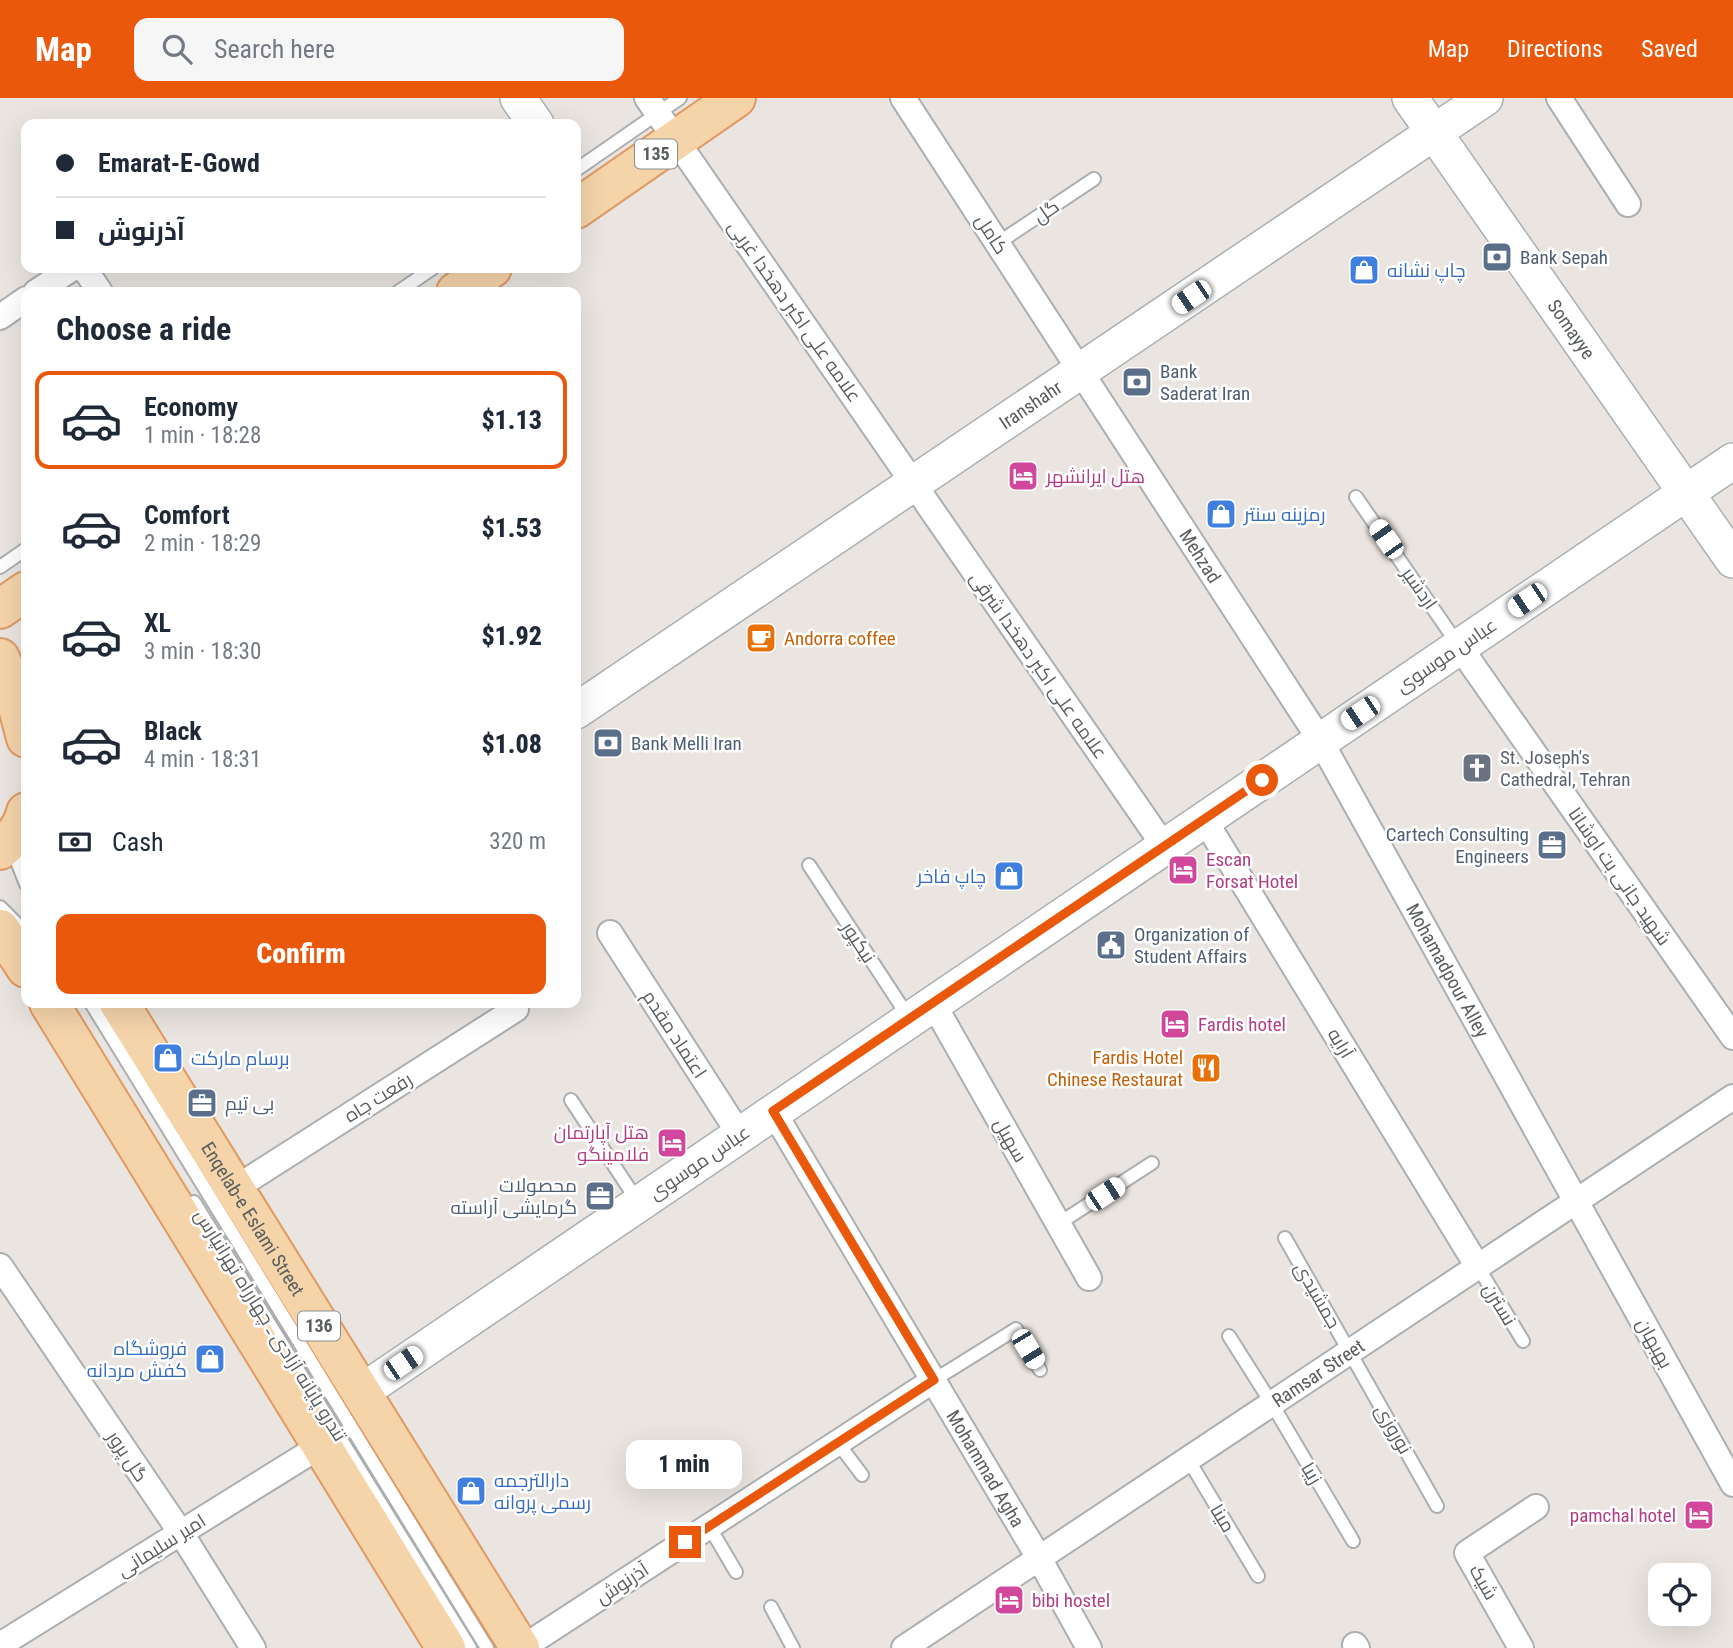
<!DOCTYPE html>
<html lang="en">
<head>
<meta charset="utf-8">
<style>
  body { margin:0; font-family:"Roboto Condensed",Cairo,sans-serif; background:#f6f6f7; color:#1f2937; height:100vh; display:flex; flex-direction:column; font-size:26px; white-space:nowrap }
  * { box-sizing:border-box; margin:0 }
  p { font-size:23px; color:#747a83 }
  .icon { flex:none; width:38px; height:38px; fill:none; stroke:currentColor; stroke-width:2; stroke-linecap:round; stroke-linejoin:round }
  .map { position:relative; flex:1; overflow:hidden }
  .side { position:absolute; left:21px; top:189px; width:560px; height:721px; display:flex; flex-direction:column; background:#fff; border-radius:14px; box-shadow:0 7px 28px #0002 }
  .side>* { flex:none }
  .guide { position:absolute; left:21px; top:21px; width:560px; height:154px; border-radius:14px; box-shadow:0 7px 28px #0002; display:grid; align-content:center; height:154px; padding:0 35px; background:#fff }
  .controls { position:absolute; left:1648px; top:1465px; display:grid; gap:14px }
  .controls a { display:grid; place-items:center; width:63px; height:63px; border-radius:14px; background:#fff; box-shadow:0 7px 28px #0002; font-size:35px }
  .end { position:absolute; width:32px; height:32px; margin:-16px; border:9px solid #ea580c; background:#fff; box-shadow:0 0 0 4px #fff }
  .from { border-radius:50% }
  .bubble { position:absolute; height:49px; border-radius:14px; background:#fff; box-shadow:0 7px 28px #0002; font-size:23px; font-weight:800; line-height:49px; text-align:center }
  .car { position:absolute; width:21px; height:42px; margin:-21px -10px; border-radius:9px; box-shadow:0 0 5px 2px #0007; background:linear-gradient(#fff 24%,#345 0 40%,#fff 0 76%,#345 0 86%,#fff 0) }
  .guide b { display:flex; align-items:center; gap:24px; height:66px; font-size:26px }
  .guide b+b { border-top:2px solid #e0e1e3 }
  .guide i { width:18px; height:18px; background:#1f2937 }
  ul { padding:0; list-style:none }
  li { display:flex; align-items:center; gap:21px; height:98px; margin:0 14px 10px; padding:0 21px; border:4px solid transparent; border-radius:14px }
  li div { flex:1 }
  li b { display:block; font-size:26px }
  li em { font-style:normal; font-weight:800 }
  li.selected { border-color:#ea580c }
  li>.icon { width:63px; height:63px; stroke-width:1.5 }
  h2 { padding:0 35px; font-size:32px; line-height:84px }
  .pay { display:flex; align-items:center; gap:18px; height:77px; padding:0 35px; font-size:26px }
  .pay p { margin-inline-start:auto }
  .primary-button { display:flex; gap:14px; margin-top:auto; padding:14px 35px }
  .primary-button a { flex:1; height:80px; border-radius:14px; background:#ea580c; color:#fff; font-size:28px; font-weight:800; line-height:80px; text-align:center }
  header { display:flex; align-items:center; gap:42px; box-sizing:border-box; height:98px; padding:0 35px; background:#ea580c; color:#fff }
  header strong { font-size:33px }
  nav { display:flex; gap:38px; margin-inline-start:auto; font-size:24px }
  .search { width:490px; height:63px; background:#f6f6f7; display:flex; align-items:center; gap:18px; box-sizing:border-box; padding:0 24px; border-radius:14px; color:#747a83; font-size:26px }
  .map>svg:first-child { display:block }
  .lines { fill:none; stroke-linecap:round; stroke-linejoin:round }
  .lane-casing { stroke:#acafb1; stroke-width:16 }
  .street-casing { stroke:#acafb1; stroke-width:28 }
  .secondary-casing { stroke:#abb0b2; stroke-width:38 }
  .primary-casing { stroke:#df9a64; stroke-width:42 }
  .lane { stroke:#fff; stroke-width:12 }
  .street { stroke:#fff; stroke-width:24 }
  .secondary { stroke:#fff; stroke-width:35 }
  .primary { stroke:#f5d4aa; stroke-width:38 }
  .route { stroke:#ea580c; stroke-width:9 }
  .labels { text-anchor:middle; stroke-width:5; stroke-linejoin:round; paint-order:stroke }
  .shield { fill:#fff; stroke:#8b8e8f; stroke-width:2 }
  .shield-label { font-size:18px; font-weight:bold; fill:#595d5f }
  .street-label { font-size:19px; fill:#595d5f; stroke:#fff }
  .service-label { font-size:19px; fill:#4e5e75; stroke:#fff; text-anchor:start }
  .shop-label { font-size:19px; fill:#366cbe; stroke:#fff; text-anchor:start }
  .hotel-label { font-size:19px; fill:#b23c85; stroke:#fff; text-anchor:start }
  .food-label { font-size:19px; fill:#c56008; stroke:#fff; text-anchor:start }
  .worship-label { font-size:19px; fill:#5b616d; stroke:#fff; text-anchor:start }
</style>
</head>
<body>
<header>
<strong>Map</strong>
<div class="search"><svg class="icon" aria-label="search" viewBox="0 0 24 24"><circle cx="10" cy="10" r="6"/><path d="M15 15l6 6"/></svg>Search here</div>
<nav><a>Map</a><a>Directions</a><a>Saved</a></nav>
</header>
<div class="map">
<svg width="1733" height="1550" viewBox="0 0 1733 1550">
  <rect width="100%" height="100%" fill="#eae5e0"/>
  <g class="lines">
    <g class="lane-casing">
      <path id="lane" d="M 576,72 L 680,0
        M 998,145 L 1094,81
        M 398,194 L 433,170
        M 1356,399 L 1459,548
        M 0,469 L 26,451
        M 11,748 L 26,786
        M 809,767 L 909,920
        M 0,809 L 26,835
        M 91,905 L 487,1550
        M 571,1002 L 638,1104
        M 194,1104 L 470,1550
        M 1058,1126 L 1152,1065
        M 1285,1140 L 1437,1408
        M 1478,1169 L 1523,1243
        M 1229,1238 L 1272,1306 L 1353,1443
        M 934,1282 L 1016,1231 L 1040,1272
        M 838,1345 L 862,1377
        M 1188,1361 L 1258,1478
        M 709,1428 L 736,1474
        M 771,1509 L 793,1550"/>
    </g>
    <g class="street-casing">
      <g id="street">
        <path d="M 647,0 L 1164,748"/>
        <path id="s1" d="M 903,0 L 1320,642 L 1733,1386"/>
        <path d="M 1559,0 L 1628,106"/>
        <path d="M 82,170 L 88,176 L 100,194"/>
        <path d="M 36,194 L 73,170"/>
        <path d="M 0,219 L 26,201"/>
        <path d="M 1459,548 L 1733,939"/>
        <path d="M 1204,721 L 1478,1169"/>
        <path d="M 610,835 L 740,1037"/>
        <path d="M 933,905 L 1089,1180"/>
        <path id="s2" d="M 773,1013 L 1039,1460 L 1089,1550"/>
        <path d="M 234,1091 L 516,911 L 513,905"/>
        <path d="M 0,1168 L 181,1435 L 253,1550"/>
        <path d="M 0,1547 L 322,1347"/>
        <path d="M 1355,1547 L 1357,1550"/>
        <path d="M 522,1550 L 934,1282"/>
        <path id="s3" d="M 904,1550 L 1733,999"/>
        <path d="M 1521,1550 L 1467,1455 L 1536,1409"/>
      </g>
    </g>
    <g class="secondary-casing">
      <g id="secondary">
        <path d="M 518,0 L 536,26"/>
        <path id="s4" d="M 1410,0 L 1733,462"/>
        <path id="s5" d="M 576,613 L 1485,0"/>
        <path d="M 360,1295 L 1733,363"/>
      </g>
    </g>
    <g class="primary-casing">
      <g id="primary">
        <path d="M 576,111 L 736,0"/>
        <path d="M 456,194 L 492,170"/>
        <path d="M 0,511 L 26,493"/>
        <path d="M 0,560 L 14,594 L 26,640"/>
        <path d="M 0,752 C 13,741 22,730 26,714"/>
        <path d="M 0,831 L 26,870"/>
        <path d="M 49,905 L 446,1550"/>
        <path id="s6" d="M 119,905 L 520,1550"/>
      </g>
    </g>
    <use href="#lane" class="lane"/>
    <use href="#street" class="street"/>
    <use href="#secondary" class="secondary"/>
    <use href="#primary" class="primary"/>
  </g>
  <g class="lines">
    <path class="route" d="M 685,1444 L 934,1282 L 773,1013 L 1262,682"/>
  </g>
  <defs>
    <g id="bank-square" transform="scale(1.575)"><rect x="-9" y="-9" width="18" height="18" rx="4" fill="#5c6f8a" stroke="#fff"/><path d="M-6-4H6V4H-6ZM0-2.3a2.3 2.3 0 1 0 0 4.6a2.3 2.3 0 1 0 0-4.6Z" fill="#fff"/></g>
    <g id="shop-square" transform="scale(1.575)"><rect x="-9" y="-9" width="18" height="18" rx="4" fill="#3f7fe0" stroke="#fff"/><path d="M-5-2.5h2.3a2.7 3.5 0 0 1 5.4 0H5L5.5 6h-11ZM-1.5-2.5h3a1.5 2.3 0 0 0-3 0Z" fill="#fff"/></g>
    <g id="hotel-square" transform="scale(1.575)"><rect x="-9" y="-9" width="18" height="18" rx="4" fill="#d1479c" stroke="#fff"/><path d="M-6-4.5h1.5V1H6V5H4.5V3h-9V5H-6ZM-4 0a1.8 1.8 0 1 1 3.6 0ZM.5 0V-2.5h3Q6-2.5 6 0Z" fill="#fff"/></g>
    <g id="cafe-square" transform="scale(1.575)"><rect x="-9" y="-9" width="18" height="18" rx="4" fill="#e8710a" stroke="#fff"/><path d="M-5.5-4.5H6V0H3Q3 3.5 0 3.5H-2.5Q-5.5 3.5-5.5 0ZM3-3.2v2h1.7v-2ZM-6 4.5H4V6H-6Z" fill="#fff"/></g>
    <g id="church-square" transform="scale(1.575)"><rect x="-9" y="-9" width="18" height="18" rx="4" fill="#6b7280" stroke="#fff"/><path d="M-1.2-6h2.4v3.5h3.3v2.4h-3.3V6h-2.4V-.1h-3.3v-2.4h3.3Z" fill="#fff"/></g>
    <g id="office-square" transform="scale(1.575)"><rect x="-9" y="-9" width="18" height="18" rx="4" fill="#5c6f8a" stroke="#fff"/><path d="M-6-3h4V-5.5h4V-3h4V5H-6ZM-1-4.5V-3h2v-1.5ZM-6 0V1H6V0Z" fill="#fff"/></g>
    <g id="civic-square" transform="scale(1.575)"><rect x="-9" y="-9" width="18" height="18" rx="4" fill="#5c6f8a" stroke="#fff"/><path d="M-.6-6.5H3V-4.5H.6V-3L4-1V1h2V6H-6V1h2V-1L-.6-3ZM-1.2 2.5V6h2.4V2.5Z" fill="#fff"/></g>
    <g id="restaurant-square" transform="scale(1.575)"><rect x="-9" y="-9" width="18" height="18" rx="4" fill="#e8710a" stroke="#fff"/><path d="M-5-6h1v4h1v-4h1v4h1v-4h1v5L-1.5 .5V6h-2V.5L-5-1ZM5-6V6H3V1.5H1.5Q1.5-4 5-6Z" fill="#fff"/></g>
  </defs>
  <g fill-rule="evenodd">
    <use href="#bank-square" x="1497" y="159"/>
    <use href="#shop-square" x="1364" y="172"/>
    <use href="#bank-square" x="1137" y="284"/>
    <use href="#hotel-square" x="1023" y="378"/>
    <use href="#shop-square" x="1221" y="416"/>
    <use href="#cafe-square" x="761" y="540"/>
    <use href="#bank-square" x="608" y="645"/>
    <use href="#church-square" x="1477" y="670"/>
    <use href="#office-square" x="1552" y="747"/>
    <use href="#hotel-square" x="1183" y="772"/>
    <use href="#shop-square" x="1009" y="778"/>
    <use href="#civic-square" x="1111" y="847"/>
    <use href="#hotel-square" x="1175" y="926"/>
    <use href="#shop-square" x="168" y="960"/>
    <use href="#restaurant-square" x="1206" y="970"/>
    <use href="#office-square" x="202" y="1005"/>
    <use href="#hotel-square" x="672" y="1045"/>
    <use href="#office-square" x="600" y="1098"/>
    <use href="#shop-square" x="210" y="1261"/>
    <use href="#shop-square" x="471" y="1393"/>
    <use href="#hotel-square" x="1699" y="1417"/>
    <use href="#hotel-square" x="1009" y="1502"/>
  </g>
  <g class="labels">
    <g class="shield">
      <rect x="635" y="41.5" width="42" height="29" rx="5"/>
      <rect x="298" y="1213.5" width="42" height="29" rx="5"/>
    </g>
    <g class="shield-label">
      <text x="656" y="62">135</text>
      <text x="319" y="1234">136</text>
    </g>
    <g class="street-label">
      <text transform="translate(1046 113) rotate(-34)" y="7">گل</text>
      <text transform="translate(992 136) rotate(57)" y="7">کامل</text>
      <text transform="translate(795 213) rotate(55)" y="7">علامه علی اکبر دهخدا غربی</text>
      <text dy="7" stroke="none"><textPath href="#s4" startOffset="282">Somayye</textPath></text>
      <text dy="7" stroke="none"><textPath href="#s5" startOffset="548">Iranshahr</textPath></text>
      <text dy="7" stroke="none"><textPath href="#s1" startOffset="546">Mehzad</textPath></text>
      <text transform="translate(1420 490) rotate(55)" y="7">اردشیر</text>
      <text transform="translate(1446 557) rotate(-34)" y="7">عباس موسوی</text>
      <text transform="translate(1039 567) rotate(55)" y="7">علامه علی اکبر دهخدا شرقی</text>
      <text transform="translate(1620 778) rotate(55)" y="7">شهید جانی بت اوشانا</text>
      <text transform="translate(859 844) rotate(57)" y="7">نیکپور</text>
      <text dy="7" stroke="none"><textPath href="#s1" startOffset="1029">Mohamadpour Alley</textPath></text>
      <text transform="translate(675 936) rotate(57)" y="7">اعتماد مقدم</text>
      <text transform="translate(1341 945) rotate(59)" y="7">آرایه</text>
      <text transform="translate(378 999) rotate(-32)" y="7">رفعت جاه</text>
      <text transform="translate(1011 1042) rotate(60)" y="7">سهیل</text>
      <text transform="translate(699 1064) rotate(-34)" y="7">عباس موسوی</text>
      <text dy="7" stroke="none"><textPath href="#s6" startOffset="254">Enqelab-e Eslami Street</textPath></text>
      <text transform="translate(1318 1197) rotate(60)" y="7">جمشیدی</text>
      <text transform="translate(1500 1206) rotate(59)" y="7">نسترن</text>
      <text transform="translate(271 1227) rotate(58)" y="7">تندرو پایانه آزادی ـ چهارراه تهرانپارس</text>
      <text transform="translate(1655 1245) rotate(61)" y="7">بهبهان</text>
      <text dy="7" stroke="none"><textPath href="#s3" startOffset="497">Ramsar Street</textPath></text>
      <text transform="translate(1394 1331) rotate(60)" y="7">نوروزی</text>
      <text transform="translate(128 1358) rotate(56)" y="7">گل پرور</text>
      <text dy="7" stroke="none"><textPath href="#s2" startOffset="416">Mohammad Agha</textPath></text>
      <text transform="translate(1312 1375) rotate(59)" y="7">زیبا</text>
      <text transform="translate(1223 1420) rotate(59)" y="7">مینا</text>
      <text transform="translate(161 1447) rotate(-32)" y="7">امیر سلیمانی</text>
      <text transform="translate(1484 1484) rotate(60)" y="7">شیک</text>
      <text transform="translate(622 1485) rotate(-33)" y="7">آذرنوش</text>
    </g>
    <g class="service-label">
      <text x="1520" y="166">Bank Sepah</text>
      <text x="1160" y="280">Bank<tspan x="1160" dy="22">Saderat Iran</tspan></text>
      <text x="631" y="652">Bank Melli Iran</text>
      <text x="1529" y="743" text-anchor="end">Cartech Consulting<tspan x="1529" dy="22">Engineers</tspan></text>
      <text x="1134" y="843">Organization of<tspan x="1134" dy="22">Student Affairs</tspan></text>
      <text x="225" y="1012">بی تیم</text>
      <text x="577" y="1094" text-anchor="end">محصولات<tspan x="577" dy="22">گرمایشی آراسته</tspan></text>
    </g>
    <g class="shop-label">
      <text x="1387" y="179">چاپ نشانه</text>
      <text x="1244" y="423">رمزینه سنتر</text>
      <text x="986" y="785" text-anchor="end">چاپ فاخر</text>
      <text x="191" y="967">برسام مارکت</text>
      <text x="187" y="1257" text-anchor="end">فروشگاه<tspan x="187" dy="22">کفش مردانه</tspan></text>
      <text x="494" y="1389">دارالترجمه<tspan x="494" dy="22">رسمی پروانه</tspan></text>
    </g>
    <g class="hotel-label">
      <text x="1046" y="385">هتل ایرانشهر</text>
      <text x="1206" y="768">Escan<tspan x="1206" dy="22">Forsat Hotel</tspan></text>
      <text x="1198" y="933">Fardis hotel</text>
      <text x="649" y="1041" text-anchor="end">هتل آپارتمان<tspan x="649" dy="22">فلامینگو</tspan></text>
      <text x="1676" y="1424" text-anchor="end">pamchal hotel</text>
      <text x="1032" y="1509">bibi hostel</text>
    </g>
    <g class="food-label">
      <text x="784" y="547">Andorra coffee</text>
      <text x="1183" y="966" text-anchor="end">Fardis Hotel<tspan x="1183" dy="22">Chinese Restaurat</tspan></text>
    </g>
    <g class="worship-label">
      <text x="1500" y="666">St. Joseph's<tspan x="1500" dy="22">Cathedral, Tehran</tspan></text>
    </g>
  </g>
</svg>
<div class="controls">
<a><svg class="icon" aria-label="locate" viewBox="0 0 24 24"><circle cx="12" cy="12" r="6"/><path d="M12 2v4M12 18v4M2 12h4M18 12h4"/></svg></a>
</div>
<i class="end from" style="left:1262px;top:682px"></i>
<i class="end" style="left:685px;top:1444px"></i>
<div class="bubble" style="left:626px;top:1342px;width:116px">1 min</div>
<i class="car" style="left:1191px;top:199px;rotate:236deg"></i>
<i class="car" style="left:1386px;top:441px;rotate:325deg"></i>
<i class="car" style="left:1527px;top:502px;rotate:236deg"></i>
<i class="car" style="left:1360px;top:615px;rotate:236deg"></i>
<i class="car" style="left:1105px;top:1096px;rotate:57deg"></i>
<i class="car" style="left:1028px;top:1251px;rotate:149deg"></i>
<i class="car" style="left:403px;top:1265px;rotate:56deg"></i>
<div class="guide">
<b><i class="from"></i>Emarat-E-Gowd</b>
<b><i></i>آذرنوش</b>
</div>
<section class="side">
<h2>Choose a ride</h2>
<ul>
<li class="selected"><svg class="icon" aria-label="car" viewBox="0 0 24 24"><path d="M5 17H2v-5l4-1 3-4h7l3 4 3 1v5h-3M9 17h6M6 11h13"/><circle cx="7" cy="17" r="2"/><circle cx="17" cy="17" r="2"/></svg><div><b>Economy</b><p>1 min · 18:28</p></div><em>$1.13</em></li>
<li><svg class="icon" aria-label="car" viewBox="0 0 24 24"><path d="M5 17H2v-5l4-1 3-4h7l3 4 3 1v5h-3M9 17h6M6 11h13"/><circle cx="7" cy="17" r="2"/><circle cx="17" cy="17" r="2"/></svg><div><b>Comfort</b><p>2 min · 18:29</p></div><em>$1.53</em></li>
<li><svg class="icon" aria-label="car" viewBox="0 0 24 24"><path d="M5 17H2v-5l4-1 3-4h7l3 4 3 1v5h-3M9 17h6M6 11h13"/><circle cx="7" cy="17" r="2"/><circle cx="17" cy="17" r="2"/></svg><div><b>XL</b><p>3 min · 18:30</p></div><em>$1.92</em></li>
<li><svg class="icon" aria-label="car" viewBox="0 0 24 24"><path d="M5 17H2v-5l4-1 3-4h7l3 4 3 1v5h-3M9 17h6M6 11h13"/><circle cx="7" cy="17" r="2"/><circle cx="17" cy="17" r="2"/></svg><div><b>Black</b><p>4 min · 18:31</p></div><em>$1.08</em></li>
</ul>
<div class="pay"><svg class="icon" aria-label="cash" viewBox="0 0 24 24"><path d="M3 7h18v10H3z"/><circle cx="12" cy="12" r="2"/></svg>Cash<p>320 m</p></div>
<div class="primary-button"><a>Confirm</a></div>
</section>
</div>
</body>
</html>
